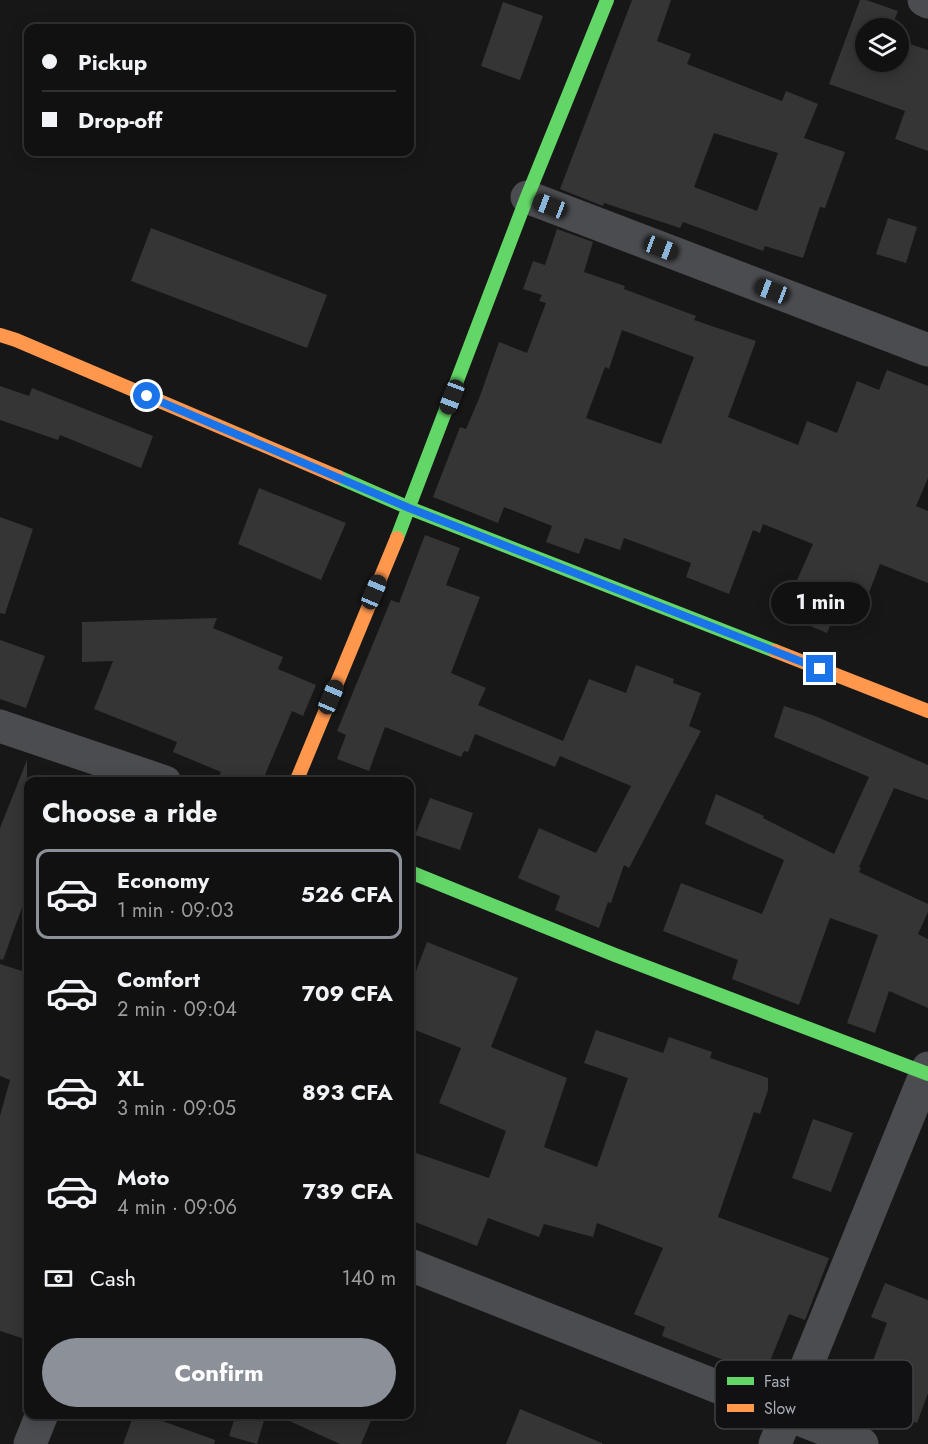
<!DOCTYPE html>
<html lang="en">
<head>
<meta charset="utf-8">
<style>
  body { margin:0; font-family:Jost,sans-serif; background:#1e1f1f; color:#f1f3f6; height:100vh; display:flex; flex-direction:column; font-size:22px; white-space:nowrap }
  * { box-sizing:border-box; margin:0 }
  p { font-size:20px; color:#9c9d9f }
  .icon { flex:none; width:33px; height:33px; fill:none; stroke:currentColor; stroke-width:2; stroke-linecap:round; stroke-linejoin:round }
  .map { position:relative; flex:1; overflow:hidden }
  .drawer { position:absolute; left:24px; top:777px; width:390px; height:642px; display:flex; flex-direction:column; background:#111; border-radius:12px; box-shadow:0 3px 15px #0003,0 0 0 2px #303131 }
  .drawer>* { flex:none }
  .guide { position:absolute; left:24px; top:24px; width:390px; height:132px; border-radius:12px; box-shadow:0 3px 15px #0003,0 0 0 2px #303131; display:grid; align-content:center; height:132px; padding:0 18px; background:#111 }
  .controls { position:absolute; left:855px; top:18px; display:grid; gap:12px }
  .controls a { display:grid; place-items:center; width:54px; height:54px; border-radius:50%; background:#111; box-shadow:0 3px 15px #0003,0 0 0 2px #303131; font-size:30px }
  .end { position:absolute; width:27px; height:27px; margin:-14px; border:8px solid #1a73e8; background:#fff; box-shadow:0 0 0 3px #fff }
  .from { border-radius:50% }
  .bubble { position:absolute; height:42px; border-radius:21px; background:#111; box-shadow:0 3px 15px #0003,0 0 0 2px #303131; font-size:20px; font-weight:700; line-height:42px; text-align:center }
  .car { position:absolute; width:18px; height:36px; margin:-18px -9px; border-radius:8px; box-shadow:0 0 4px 2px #0007; background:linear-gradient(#222 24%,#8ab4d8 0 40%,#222 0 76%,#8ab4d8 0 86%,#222 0) }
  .guide b { display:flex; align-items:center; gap:21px; height:57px; font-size:22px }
  .guide b+b { border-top:2px solid #303131 }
  .guide i { width:15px; height:15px; background:#f1f3f6 }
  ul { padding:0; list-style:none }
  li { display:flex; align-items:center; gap:18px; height:90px; margin:0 12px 9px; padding:0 6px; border:3px solid transparent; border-radius:12px }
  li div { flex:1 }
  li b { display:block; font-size:22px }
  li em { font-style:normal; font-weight:700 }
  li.active { border-color:#8c9099 }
  li>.icon { width:54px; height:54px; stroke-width:1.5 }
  h2 { padding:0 18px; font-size:27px; line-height:72px }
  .pay { display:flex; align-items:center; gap:15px; height:66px; padding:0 18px; font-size:22px }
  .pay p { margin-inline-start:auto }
  .primary-button { display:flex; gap:12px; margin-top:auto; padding:12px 18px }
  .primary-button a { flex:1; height:69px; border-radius:36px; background:#8c9099; color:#fff; font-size:24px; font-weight:700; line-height:69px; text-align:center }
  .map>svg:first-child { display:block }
  .building { fill:#353536; fill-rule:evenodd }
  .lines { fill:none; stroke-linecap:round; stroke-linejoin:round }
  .street { stroke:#4b4c50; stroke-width:33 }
  .fast { stroke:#63d668; stroke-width:14 }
  .slow { stroke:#ff974d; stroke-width:14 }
  .route { stroke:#1a73e8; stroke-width:8 }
  .key { fill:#111113; stroke:#3e4045; stroke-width:1.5 }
  .key-label { font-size:16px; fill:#a8adb8 }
</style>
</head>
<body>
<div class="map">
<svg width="928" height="1444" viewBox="0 0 928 1444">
  <rect width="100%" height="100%" fill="#171717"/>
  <path class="building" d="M 632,0 L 671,0 L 657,41 L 691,54 L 687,64 L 782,101 L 786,91 L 818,104 L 804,138 L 845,152 L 825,208 L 820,207 L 803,258 L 765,246 L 763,251 L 683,222 L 680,228 L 604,203 L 603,206 L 560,189 ZM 714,133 L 778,153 L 757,211 L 694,187 Z
    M 860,0 L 866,0 L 898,11 L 891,28 L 866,28 L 866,62 L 898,62 L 898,40 L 928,50 L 928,151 L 895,139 L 905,111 L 829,84 Z
    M 503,2 L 543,16 L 520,80 L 481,66 Z
    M 888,218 L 917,227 L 906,263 L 876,254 Z
    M 151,228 L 327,295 L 307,348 L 131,281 Z
    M 557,229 L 593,242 L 584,272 L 625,286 L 624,289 L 696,316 L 694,320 L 756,341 L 728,417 L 798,445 L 807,421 L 837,433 L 857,381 L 879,390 L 887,370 L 928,386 L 928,478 L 916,506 L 928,511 L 928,583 L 880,564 L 865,603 L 843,595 L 827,633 L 786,616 L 786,605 L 813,544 L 763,524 L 760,533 L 753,530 L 729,594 L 686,577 L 691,563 L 624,538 L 620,550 L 585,538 L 579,554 L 546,542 L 552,526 L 504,507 L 498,523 L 433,497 L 460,427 L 466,429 L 480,396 L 499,342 L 527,353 L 546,303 L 539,301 L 542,295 L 523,289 L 533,261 L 545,265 ZM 622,330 L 694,357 L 661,444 L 586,418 L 605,367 L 609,369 Z
    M 0,386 L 29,396 L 32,388 L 153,436 L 141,468 L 60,435 L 58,440 L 0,420 Z
    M 259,488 L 346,523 L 321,580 L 238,544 Z
    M 0,517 L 33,529 L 5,614 L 0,613 Z
    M 425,535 L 460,548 L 446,585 L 480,597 L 451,673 L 486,688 L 478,705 L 563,741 L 589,679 L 626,693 L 636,665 L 674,679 L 673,683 L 701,693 L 689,726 L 701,731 L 629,868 L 624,865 L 611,903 L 608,902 L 599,928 L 555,910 L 560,896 L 518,878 L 539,828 L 596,853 L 631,786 L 560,756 L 555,767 L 475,734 L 468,752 L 464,751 L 461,757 L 385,727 L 369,771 L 337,759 L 346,735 L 337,731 L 391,600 L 399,603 Z
    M 217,618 L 213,628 L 283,657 L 278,669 L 316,685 L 303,716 L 292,711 L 262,782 L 216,782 L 221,772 L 173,752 L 177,742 L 94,709 L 113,661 L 82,662 L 82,622 Z
    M 0,640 L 45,656 L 26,708 L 0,699 Z
    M 784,706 L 815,716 L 928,765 L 928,800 L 894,788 L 859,867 L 861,868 L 859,872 L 928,904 L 928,912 L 918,934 L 928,939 L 928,1008 L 889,991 L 875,1033 L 847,1023 L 878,935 L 830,918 L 799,1005 L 732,979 L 738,960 L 663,931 L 681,883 L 762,914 L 784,860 L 705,824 L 716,794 L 764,816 L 763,818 L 834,854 L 869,777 L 774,737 Z
    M 27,760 L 28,891 L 3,960 L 0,959 L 0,828 Z
    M 430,798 L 473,813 L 460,850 L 415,835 Z
    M 427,942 L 518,978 L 491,1047 L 567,1078 L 544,1147 L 597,1167 L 628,1078 L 584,1063 L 596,1030 L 663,1053 L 669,1037 L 712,1052 L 710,1058 L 768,1078 L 768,1090 L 760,1114 L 754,1112 L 718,1217 L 829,1258 L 805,1320 L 789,1314 L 764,1376 L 662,1336 L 665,1327 L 634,1314 L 663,1248 L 597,1223 L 593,1237 L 544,1224 L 539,1237 L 488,1218 L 477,1246 L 410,1220 L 410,1151 L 489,1178 L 506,1131 L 439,1103 L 461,1048 L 410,1028 L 410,987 Z
    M 0,964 L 28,973 L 28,1340 L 0,1331 L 0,1116 L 10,1080 L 0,1076 Z
    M 813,1119 L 853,1133 L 831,1192 L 792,1178 Z
    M 885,1283 L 928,1300 L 928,1393 L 917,1423 L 858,1401 L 887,1323 L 871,1317 Z
    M 520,1409 L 602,1443 L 602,1444 L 506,1444 Z
    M 134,1414 L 143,1414 L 215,1440 L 214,1444 L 123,1444 Z
    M 236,1414 L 266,1414 L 257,1444 L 229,1436 Z
    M 274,1414 L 374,1414 L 361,1444 L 340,1444 Z"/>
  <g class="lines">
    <path class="street" d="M 924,0 L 928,2
      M 527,197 L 928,350
      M 0,726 L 165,782
      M 410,1265 L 862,1444
      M 30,1444 L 42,1414
      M 775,1444 L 928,1068"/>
    <path class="fast" d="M 338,477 L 409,508 L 775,651
      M 397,538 L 527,197 L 607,0
      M 410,872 L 615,955 L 928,1074"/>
    <path class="slow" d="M 0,335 L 16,340 L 338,477
      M 775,651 L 928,711
      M 296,782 L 397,538"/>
  </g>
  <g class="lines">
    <path class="route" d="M 147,396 L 409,508 L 820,669"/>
  </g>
  <rect x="715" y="1360" width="198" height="69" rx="9" class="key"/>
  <rect x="727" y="1377" width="27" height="8" fill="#63d668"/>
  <rect x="727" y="1404" width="27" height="8" fill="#ff974d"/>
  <g class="key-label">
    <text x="764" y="1387">Fast</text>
    <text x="764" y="1414">Slow</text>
  </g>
</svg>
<div class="controls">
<a><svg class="icon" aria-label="layers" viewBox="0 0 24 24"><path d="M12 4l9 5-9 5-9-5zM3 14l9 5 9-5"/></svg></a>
</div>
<i class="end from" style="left:147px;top:396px"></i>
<i class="end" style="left:820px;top:669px"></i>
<div class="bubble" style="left:771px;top:582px;width:99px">1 min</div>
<i class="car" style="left:550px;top:206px;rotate:291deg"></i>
<i class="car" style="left:661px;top:248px;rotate:111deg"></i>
<i class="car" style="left:772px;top:291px;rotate:291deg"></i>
<i class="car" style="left:452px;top:397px;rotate:201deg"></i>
<i class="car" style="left:374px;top:592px;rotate:23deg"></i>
<i class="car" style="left:331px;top:697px;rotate:23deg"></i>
<div class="guide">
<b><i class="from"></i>Pickup</b>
<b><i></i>Drop-off</b>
</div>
<section class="drawer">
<h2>Choose a ride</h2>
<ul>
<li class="active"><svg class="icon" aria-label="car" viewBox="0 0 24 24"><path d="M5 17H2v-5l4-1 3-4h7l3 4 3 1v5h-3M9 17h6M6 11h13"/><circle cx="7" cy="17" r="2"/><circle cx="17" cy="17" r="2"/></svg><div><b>Economy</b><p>1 min · 09:03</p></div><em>526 CFA</em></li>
<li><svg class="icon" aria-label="car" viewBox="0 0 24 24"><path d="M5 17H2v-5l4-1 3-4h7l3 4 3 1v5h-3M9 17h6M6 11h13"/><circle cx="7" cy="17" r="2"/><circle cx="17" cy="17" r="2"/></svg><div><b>Comfort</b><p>2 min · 09:04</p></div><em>709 CFA</em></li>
<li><svg class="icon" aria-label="car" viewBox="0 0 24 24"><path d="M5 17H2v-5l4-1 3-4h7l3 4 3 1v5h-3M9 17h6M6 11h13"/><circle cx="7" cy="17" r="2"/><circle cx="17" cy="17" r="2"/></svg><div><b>XL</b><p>3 min · 09:05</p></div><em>893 CFA</em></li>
<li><svg class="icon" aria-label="car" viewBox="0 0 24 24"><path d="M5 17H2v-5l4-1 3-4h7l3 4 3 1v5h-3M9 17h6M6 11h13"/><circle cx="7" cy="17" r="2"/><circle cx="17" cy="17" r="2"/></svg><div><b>Moto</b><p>4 min · 09:06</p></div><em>739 CFA</em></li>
</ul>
<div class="pay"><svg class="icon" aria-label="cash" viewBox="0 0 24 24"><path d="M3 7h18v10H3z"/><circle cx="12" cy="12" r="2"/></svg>Cash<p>140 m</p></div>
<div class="primary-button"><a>Confirm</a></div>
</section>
</div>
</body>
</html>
